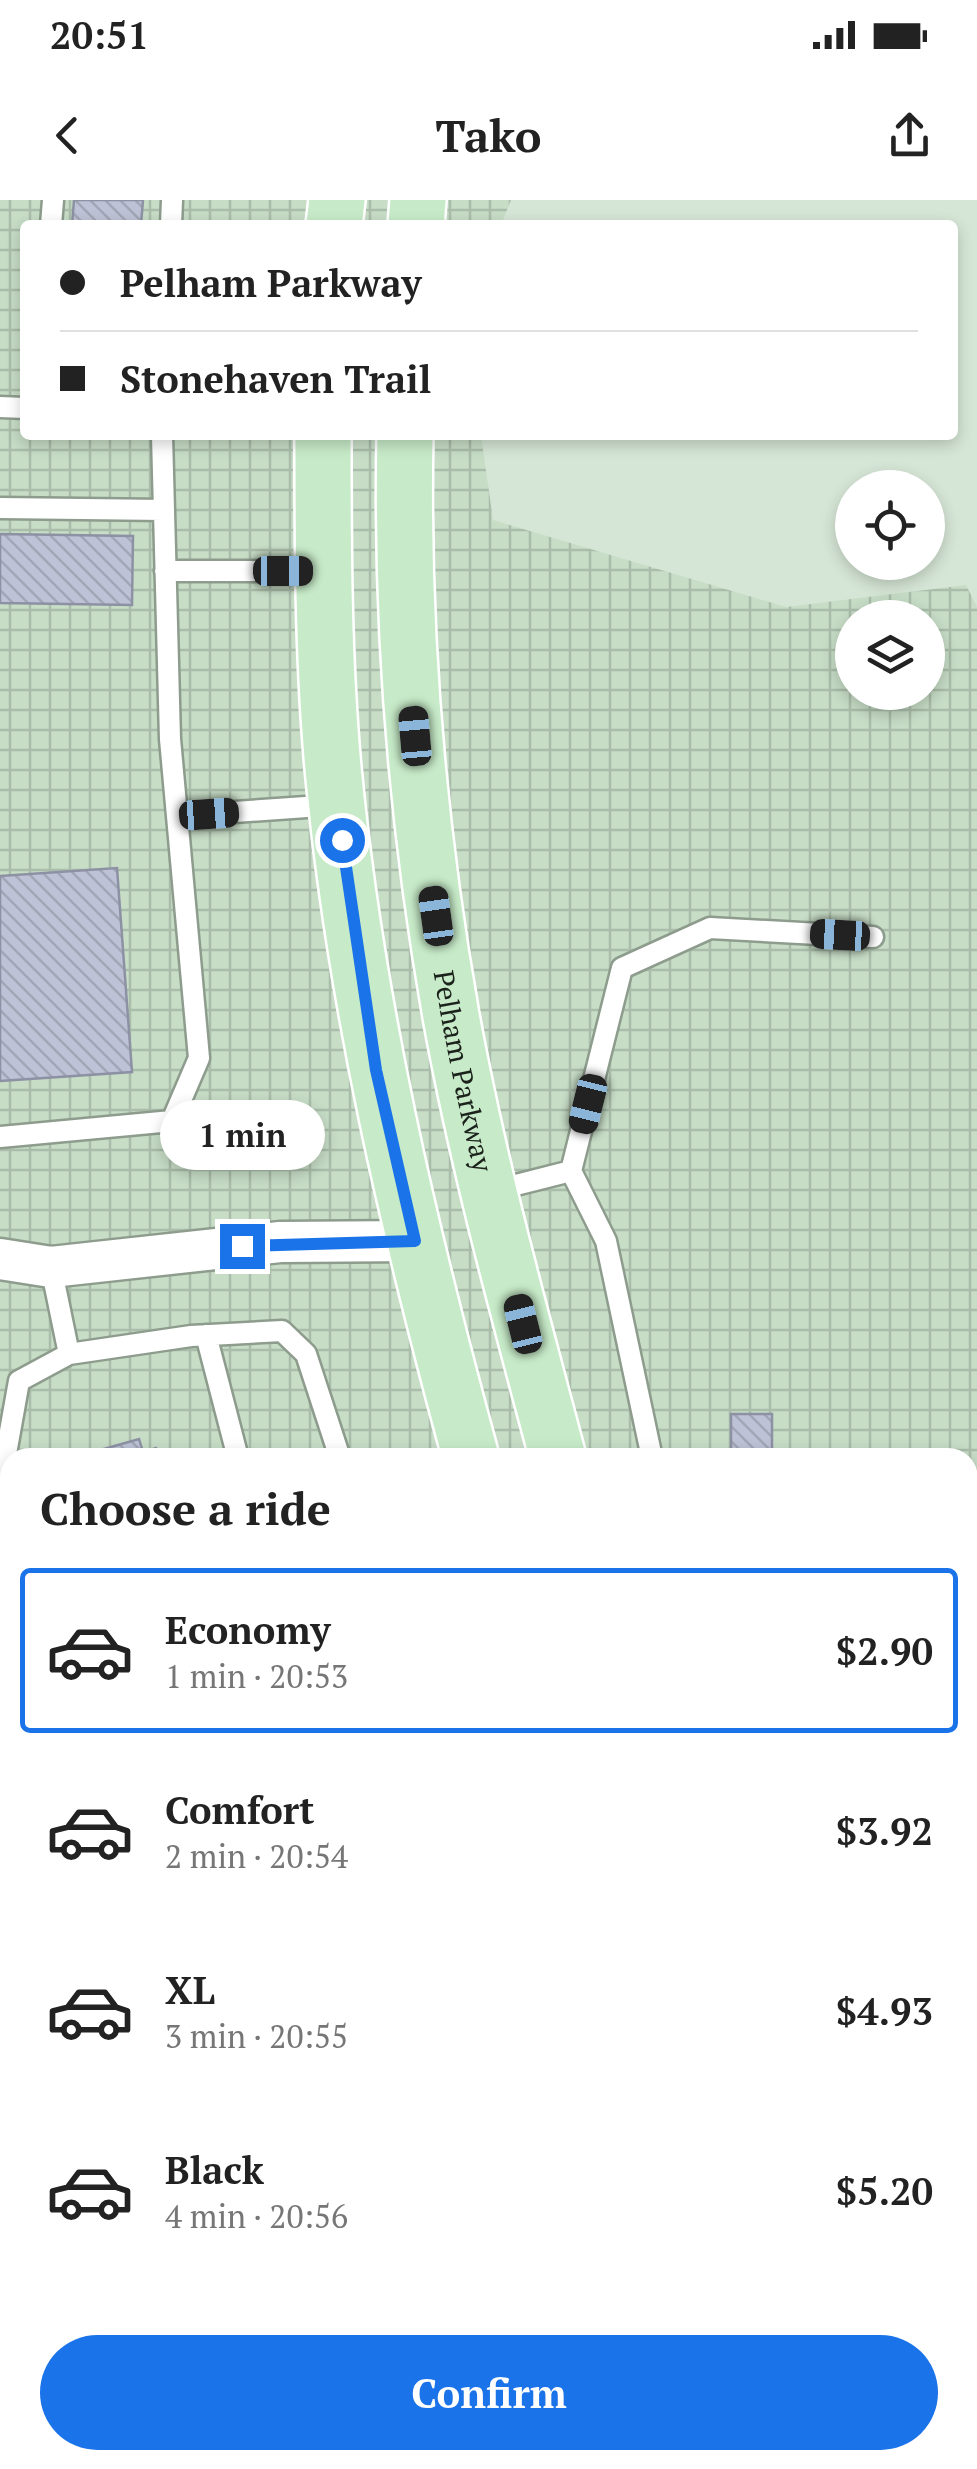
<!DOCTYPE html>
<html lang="en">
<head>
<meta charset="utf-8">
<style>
  body { margin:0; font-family:"PT Serif",serif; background:#f2f2f2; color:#222; height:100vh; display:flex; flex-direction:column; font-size:38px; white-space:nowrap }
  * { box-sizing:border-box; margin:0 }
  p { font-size:32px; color:#767676 }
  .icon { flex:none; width:55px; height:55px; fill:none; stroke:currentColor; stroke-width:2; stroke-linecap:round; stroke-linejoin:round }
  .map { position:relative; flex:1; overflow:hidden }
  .sheet { position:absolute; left:0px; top:1248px; width:978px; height:1022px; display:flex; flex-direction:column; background:#fff; border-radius:30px 30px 0 0; box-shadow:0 5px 15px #0003 }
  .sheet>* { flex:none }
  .guide { position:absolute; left:20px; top:20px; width:938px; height:220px; border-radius:10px; box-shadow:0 5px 15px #0003; display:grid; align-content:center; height:220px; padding:0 40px; background:#fff }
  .tools { position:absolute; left:835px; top:270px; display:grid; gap:20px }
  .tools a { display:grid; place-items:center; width:110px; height:110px; border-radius:50%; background:#fff; box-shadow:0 5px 15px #0003; font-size:50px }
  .end { position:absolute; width:45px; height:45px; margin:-22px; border:12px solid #1a73e8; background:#fff; box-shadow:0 0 0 5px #fff }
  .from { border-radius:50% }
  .bubble { position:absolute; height:70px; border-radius:35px; background:#fff; box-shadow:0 5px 15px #0003; font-size:32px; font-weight:800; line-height:70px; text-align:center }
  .car { position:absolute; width:30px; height:60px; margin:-30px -15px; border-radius:12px; box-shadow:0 0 8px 2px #0007; background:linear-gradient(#222 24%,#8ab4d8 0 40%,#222 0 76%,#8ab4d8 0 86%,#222 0) }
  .guide b { display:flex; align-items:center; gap:35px; height:95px; font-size:38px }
  .guide b+b { border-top:2px solid #e0e0e0 }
  .guide i { width:25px; height:25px; background:#222 }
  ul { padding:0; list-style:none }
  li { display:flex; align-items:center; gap:30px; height:165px; margin:0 20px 15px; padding:0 20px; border:5px solid transparent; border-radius:10px }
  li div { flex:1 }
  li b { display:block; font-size:38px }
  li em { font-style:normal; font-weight:800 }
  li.active { border-color:#1a73e8 }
  li>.icon { width:90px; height:90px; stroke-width:1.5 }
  h2 { padding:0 40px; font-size:45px; line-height:120px }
  .primary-button { display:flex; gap:20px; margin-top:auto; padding:20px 40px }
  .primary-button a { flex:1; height:115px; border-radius:60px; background:#1a73e8; color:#fff; font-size:40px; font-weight:800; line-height:115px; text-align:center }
  .status { display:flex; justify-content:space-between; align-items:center; height:70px; padding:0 50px; background:#fff; direction:ltr }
  .status svg { height:28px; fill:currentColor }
  header { display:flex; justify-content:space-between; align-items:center; height:130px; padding:0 40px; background:#fff; font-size:45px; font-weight:800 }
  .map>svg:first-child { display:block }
  .industrial { fill:url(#industrial-grid); fill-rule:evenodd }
  .building { fill:url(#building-back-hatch); stroke:#8d91a4; stroke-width:2.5 }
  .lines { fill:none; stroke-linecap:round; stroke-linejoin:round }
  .service-casing { stroke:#8d9c8d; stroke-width:25 }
  .minor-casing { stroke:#8d9c8d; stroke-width:45 }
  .primary-casing { stroke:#fff; stroke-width:60 }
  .service { stroke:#fff; stroke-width:20 }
  .minor { stroke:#fff; stroke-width:40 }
  .primary { stroke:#c7ebc8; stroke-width:55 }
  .route { stroke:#1a73e8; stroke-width:12 }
  .labels { text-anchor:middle; stroke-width:10; stroke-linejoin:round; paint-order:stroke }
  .street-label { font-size:28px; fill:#1b211b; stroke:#d6e6d6 }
</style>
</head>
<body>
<div class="status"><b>20:51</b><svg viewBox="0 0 49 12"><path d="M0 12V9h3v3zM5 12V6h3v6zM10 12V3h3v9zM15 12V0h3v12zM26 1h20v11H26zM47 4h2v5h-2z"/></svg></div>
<header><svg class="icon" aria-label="back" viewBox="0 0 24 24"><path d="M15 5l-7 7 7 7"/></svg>Tako<svg class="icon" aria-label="share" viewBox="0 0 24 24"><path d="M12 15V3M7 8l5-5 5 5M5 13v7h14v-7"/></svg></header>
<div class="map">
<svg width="977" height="2269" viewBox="0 0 977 2269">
  <defs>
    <pattern id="industrial-grid" width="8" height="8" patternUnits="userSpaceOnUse" patternTransform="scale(2.5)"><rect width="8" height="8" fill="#c7ddc6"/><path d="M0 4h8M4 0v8" fill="none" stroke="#aabdaa"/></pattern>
    <pattern id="building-back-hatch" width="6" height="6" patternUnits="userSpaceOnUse" patternTransform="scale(2.5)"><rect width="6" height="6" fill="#bdc2d6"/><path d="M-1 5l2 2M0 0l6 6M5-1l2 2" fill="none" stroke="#a2a6b7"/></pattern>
  </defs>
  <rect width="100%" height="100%" fill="#d6e6d6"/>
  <path class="industrial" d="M 0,0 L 511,0 L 501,25 L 25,25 L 25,235 L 481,235 L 493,320 L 786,407 L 966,385 L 977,407 L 977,1655 L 968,1654 L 968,1258 L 10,1258 L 10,2260 L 795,2260 L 797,2269 L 0,2269 ZM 852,418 L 928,418 L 928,492 L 852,492 Z"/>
  <path class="building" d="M 74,0 L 143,0 L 141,25 L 72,25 Z
    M 0,334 L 133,336 L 132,405 L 0,403 Z
    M 117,668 L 132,872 L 0,881 L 0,676 Z
    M 731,1214 L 772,1214 L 772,1258 L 731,1258 Z
    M 139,1239 L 143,1252 L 156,1248 L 159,1258 L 72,1258 Z
    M 10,1322 L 10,1373 L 0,1376 L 0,1325 Z
    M 968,1847 L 977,1847 L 977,1914 L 968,1914 Z
    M 0,1950 L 10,1950 L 10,2135 L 0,2135 Z"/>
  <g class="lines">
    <g class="service-casing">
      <path id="service" d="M 51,25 L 53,0
        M 171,25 L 172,0
        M 0,207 L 25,208
        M 0,308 L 164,310
        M 165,371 L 323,371
        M 177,616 L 335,605
        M 0,937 L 172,921 L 199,858 L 170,539 L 162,235
        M 571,971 L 622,768 L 710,728 L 873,737
        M 492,991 L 571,971 L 606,1041 L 652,1258
        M 51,1067 L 69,1154 L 191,1136 L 282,1131 L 306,1154 L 340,1258
        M 206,1135 L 238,1258
        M 10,1292 L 4,1265 L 19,1181 L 69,1154
        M 968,1482 L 977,1482
        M 968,2166 L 977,2163
        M 652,2260 L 654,2269"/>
    </g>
    <g class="minor-casing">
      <path id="minor" d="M 0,1059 L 51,1067 L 280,1042 L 415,1041
        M 968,1983 L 977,1983
        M 134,2260 L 135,2269"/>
    </g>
    <g class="primary-casing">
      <g id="primary">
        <path d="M 334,25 L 337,0"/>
        <path d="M 416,25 L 418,0"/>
        <path d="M 323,235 C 323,346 323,457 333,568 C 355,802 409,1031 471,1258"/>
        <path id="s1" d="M 405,235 C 401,429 417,624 451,816 C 478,964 519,1112 558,1258"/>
        <path d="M 751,2260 L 753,2269"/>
        <path d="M 838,2260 L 840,2269"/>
      </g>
    </g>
    <use href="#service" class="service"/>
    <use href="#minor" class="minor"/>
    <use href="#primary" class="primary"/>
  </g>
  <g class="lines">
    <path class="route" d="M 242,1046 L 415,1041 L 376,870 L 342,640"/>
  </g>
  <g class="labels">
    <g class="street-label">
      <text dy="10" stroke="none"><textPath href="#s1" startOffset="640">Pelham Parkway</textPath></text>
    </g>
  </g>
</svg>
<div class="tools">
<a><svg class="icon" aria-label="locate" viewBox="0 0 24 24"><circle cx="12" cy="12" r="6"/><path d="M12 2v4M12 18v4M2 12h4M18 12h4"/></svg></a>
<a><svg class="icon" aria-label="layers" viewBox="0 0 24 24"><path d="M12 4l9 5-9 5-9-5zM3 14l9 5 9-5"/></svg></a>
</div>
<i class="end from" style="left:342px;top:640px"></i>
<i class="end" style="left:242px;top:1046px"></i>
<div class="bubble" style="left:160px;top:900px;width:165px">1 min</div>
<i class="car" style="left:283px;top:371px;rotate:90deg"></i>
<i class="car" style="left:415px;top:536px;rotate:355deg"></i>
<i class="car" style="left:209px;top:614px;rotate:86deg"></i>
<i class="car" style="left:436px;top:716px;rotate:352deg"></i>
<i class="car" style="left:840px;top:735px;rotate:273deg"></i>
<i class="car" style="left:588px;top:904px;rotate:194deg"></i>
<i class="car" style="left:523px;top:1124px;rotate:346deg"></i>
<div class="guide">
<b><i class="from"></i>Pelham Parkway</b>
<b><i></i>Stonehaven Trail</b>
</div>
<section class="sheet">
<h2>Choose a ride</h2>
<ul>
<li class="active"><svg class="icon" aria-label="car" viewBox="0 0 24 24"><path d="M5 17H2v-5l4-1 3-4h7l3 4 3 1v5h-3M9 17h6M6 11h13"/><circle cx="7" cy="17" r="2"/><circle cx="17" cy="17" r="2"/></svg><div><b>Economy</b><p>1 min · 20:53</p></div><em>$2.90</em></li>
<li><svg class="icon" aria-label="car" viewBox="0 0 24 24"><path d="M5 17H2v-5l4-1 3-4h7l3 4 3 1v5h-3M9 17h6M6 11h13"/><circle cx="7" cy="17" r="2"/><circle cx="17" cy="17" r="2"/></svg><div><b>Comfort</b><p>2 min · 20:54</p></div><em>$3.92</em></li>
<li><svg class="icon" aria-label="car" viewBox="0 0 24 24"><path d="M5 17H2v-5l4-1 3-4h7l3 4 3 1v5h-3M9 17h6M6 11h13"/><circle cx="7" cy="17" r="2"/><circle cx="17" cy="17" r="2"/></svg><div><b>XL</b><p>3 min · 20:55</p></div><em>$4.93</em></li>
<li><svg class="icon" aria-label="car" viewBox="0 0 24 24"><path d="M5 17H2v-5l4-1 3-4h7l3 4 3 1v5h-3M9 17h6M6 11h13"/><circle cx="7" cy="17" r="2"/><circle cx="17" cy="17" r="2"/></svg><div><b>Black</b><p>4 min · 20:56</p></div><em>$5.20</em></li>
</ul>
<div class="primary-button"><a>Confirm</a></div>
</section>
</div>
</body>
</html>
